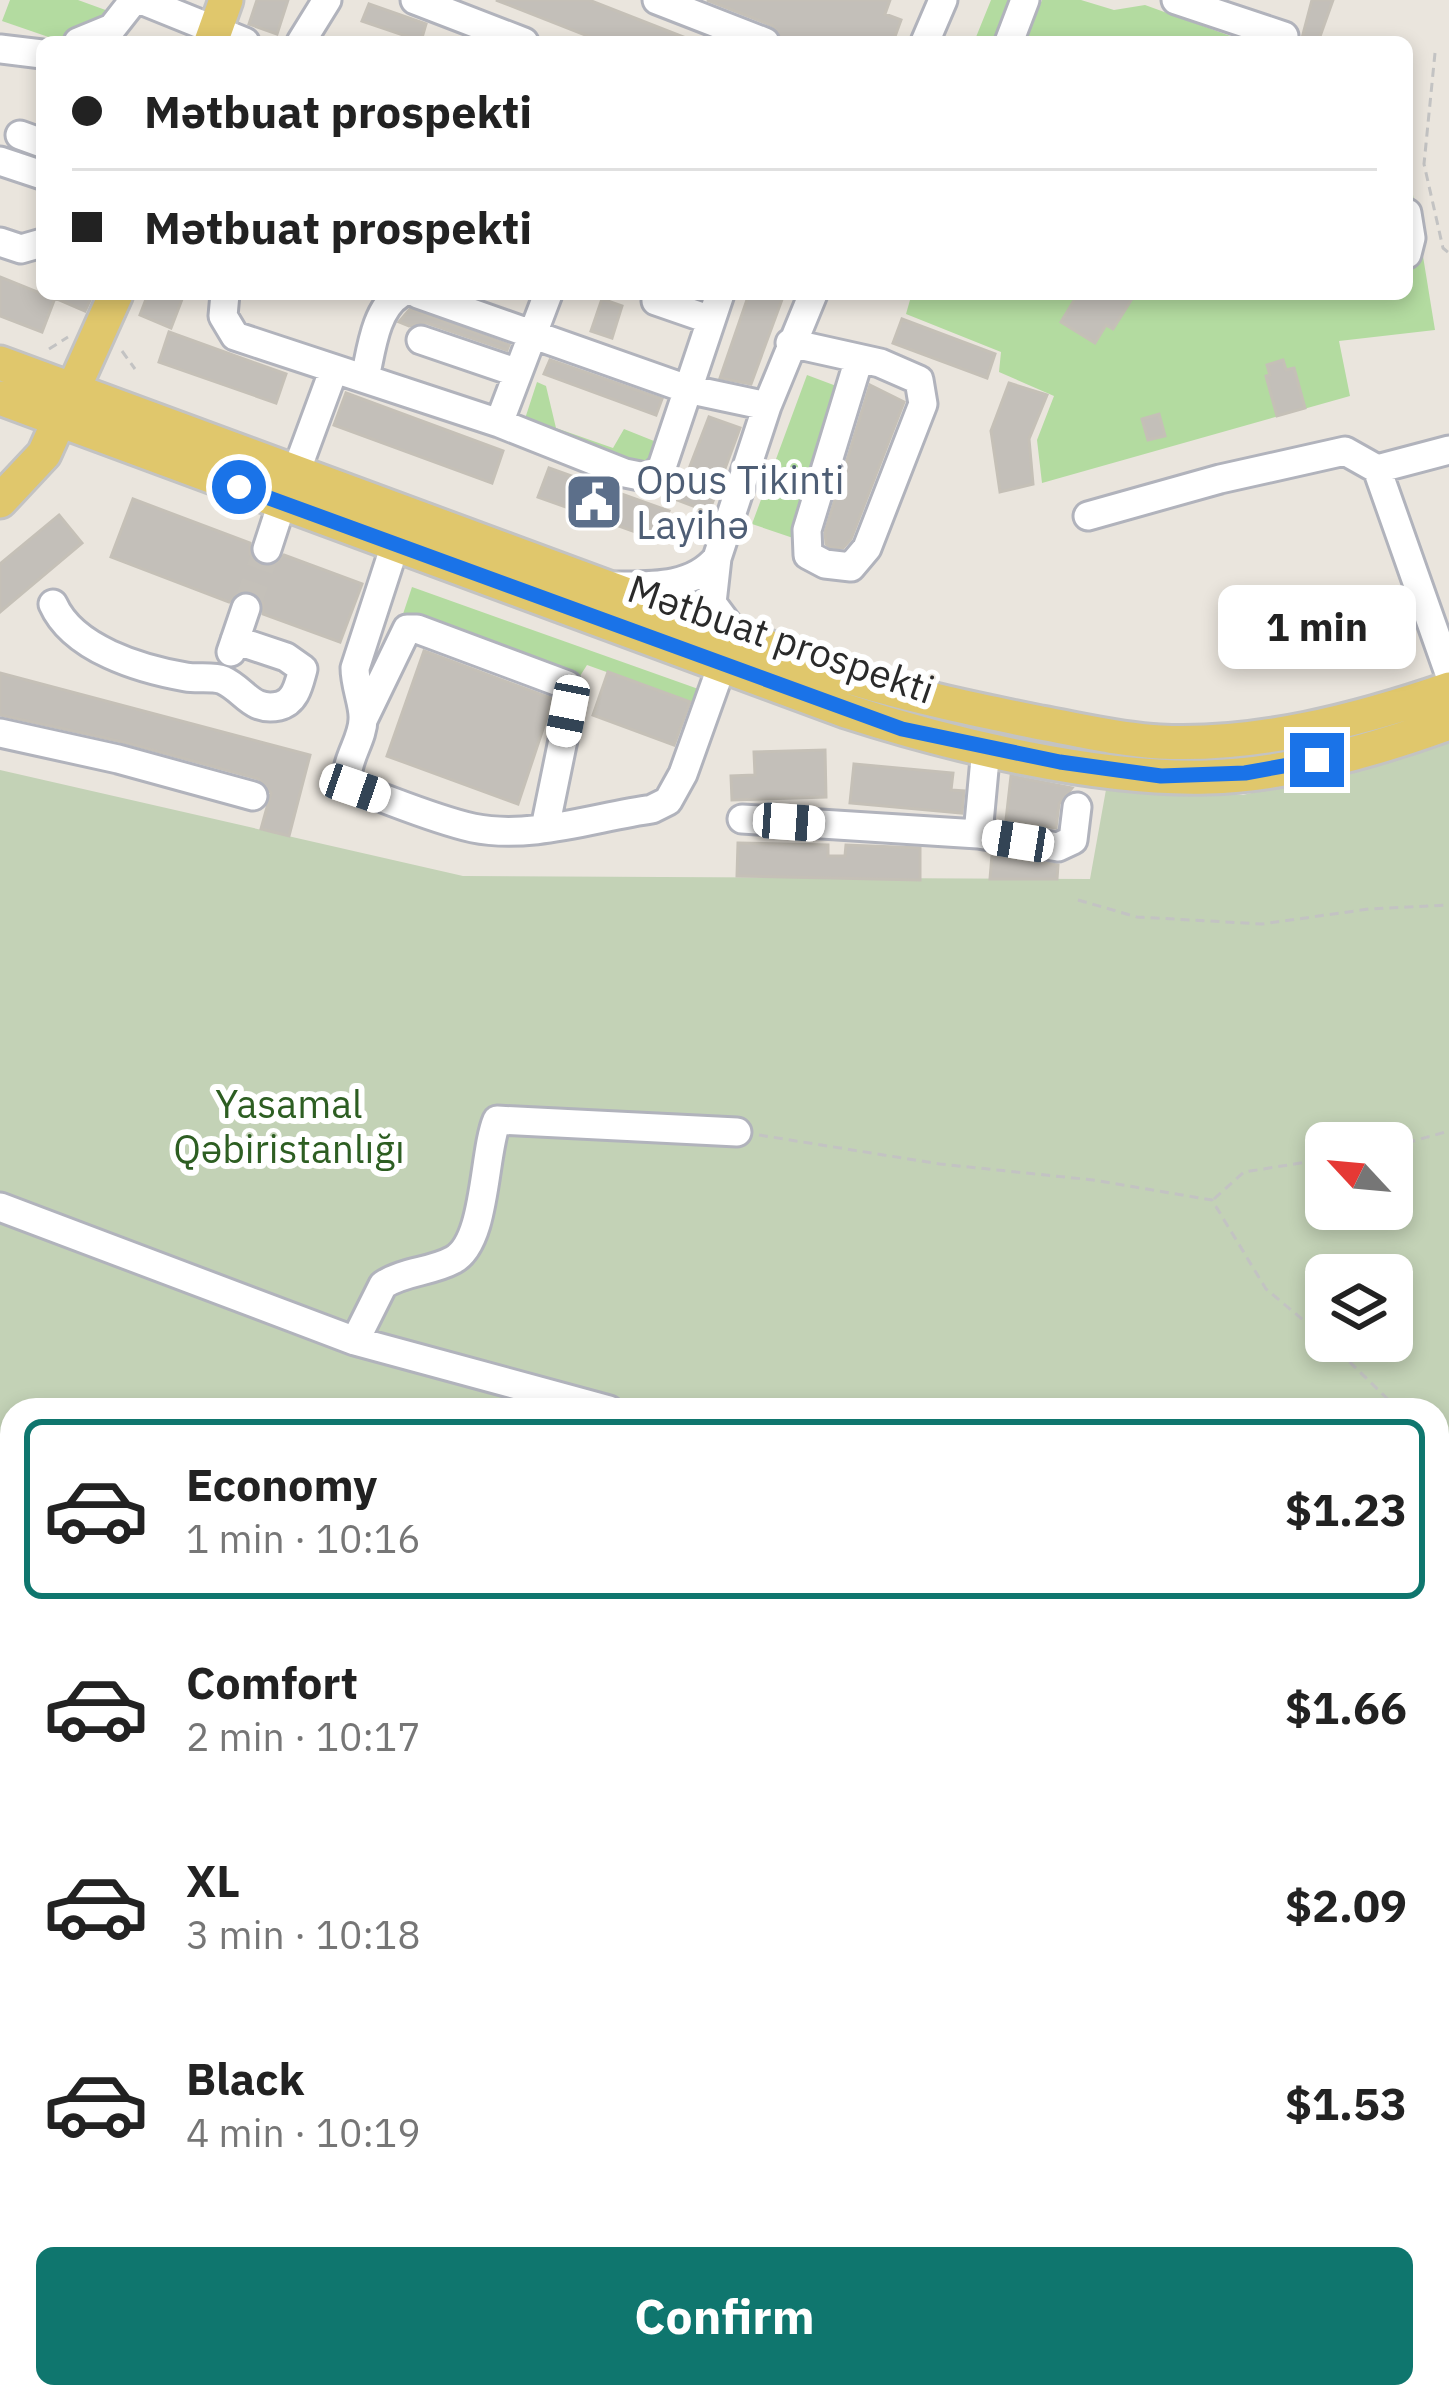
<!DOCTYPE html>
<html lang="en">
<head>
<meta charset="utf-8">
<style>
  body { margin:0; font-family:"IBM Plex Sans",sans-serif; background:#f6f6f6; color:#222; height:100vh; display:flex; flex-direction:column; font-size:45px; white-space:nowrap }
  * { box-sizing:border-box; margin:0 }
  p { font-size:39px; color:#767676 }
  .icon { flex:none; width:66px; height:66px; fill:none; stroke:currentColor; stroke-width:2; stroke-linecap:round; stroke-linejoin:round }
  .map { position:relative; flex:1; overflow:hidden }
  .side { position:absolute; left:0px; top:1398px; width:1449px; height:1011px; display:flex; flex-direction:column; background:#fff; border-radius:36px 36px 0 0; box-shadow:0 6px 18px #0003 }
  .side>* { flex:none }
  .banner { position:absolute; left:36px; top:36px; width:1377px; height:264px; border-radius:18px; box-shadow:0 6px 18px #0003; display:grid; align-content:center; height:264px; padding:0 36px; background:#fff }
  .needle { width:78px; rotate:296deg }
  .controls { position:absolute; left:1305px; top:1122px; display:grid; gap:24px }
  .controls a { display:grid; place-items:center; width:108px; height:108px; border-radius:18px; background:#fff; box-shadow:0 6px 18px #0003; font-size:60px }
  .end { position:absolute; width:54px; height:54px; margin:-27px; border:15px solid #1a73e8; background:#fff; box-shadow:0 0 0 6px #fff }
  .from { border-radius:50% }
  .bubble { position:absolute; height:84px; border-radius:18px; background:#fff; box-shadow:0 6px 18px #0003; font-size:39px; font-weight:700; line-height:84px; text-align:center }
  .car { position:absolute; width:36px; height:72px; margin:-36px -18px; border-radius:15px; box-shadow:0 0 9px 3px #0007; background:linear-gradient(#fff 24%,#345 0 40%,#fff 0 76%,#345 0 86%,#fff 0) }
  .banner b { display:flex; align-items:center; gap:42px; height:114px; font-size:45px }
  .banner b+b { border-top:3px solid #e0e0e0 }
  .banner i { width:30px; height:30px; background:#222 }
  ul { padding:21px 0 0; list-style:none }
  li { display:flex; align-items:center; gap:36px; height:180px; margin:0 24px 18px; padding:0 12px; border:6px solid transparent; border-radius:18px }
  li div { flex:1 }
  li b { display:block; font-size:45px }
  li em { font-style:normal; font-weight:700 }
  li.on { border-color:#0f766e }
  li>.icon { width:108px; height:108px; stroke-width:1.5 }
  .action { display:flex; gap:24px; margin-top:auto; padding:24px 36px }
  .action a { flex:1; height:138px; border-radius:18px; background:#0f766e; color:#fff; font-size:48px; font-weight:700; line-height:138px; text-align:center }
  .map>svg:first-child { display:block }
  .green { fill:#b3dba0 }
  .cemetery { fill:#c3d2b6; fill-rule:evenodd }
  .water { fill:#7cc4e0 }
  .building { fill:#c3bfb9; stroke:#c5c0b7; stroke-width:3 }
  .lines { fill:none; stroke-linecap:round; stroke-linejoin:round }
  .minor-tunnel { stroke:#c4c0b9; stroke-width:27; stroke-dasharray:27 14; stroke-linecap:butt }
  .minor-casing { stroke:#b1b3bc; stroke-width:33 }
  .major-casing { stroke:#c3c3c3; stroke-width:39 }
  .path { stroke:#c3c3c3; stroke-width:3; stroke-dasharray:9 6; stroke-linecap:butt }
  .minor { stroke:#fff; stroke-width:27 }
  .major { stroke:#e0c76c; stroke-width:33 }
  .route { stroke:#1a73e8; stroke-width:15 }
  .labels { text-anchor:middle; stroke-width:12; stroke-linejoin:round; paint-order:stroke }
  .service-label { font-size:39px; fill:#4e5e75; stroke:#fff; text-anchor:start }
  .street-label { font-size:39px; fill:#2a2a2a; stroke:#fff }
  .park-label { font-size:39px; fill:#2d5e22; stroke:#fff }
</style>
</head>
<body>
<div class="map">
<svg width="1449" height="2407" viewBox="0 0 1449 2407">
  <rect width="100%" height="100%" fill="#eae5dd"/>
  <path class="green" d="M 10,0 L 78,0 L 122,16 L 113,42 L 63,42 L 2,21 Z
    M 991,0 L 1017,0 L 1001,42 L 974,42 Z
    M 1042,0 L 1081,0 L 1114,10 L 1145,5 L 1247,42 L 1025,42 Z
    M 1407,158 L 1435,330 L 1339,341 L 1350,396 L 1042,483 L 1037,440 L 1054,396 L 999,372 L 1001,352 L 906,314 L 910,300 L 893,294 L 1407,294 Z
    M 807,375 L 855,393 L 799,540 L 752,524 Z
    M 537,382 L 546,386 L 556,428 L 613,448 L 624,429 L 659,443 L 644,478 L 520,434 Z
    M 412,587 L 704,691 L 699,705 L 587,665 L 580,676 L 403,614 Z"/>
  <path class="cemetery" d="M 1449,743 L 1449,2065 L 1437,2063 L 1437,1410 L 12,1410 L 12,1758 L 0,1756 L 0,770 L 463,876 L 1090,879 L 1107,784 L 1243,795 ZM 1326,1143 L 1392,1143 L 1392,1209 L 1326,1209 ZM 1326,1275 L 1392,1275 L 1392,1341 L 1326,1341 Z"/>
  <path class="water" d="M 12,2170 L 12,2397 L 862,2397 L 860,2407 L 0,2407 L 0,2171 Z"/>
  <path class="building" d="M 257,0 L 288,0 L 277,34 L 249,24 Z
    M 496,0 L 589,0 L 696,42 L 603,42 Z
    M 707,0 L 890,0 L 885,14 L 901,20 L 893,42 L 783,42 L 773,26 Z
    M 1312,0 L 1333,0 L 1318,42 L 1301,42 Z
    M 369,4 L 426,24 L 421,41 L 362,21 Z
    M 0,277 L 42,294 L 93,294 L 85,311 L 55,298 L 42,332 L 0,316 Z
    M 148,294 L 184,294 L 171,328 L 140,315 Z
    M 749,294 L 784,294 L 751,384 L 720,378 Z
    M 1078,294 L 1135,294 L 1113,329 L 1106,325 L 1095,343 L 1061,322 Z
    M 602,299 L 622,306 L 612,338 L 591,331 Z
    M 410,309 L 509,345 L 507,350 L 427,323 L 409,326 L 399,322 Z
    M 902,319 L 995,354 L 987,378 L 893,343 Z
    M 169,332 L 286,374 L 276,403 L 159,362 Z
    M 550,360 L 662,399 L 656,415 L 544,374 Z
    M 1283,360 L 1286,370 L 1294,368 L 1305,408 L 1277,416 L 1266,376 L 1270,375 L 1267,365 Z
    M 1009,383 L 1047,395 L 1029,439 L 1033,484 L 1000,492 L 991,431 Z
    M 870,385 L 904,402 L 851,539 L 843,548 L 830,547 L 826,544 L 825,532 Z
    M 346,393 L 503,451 L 492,483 L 334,425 Z
    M 1159,414 L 1165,436 L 1148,440 L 1142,419 Z
    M 709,417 L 740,428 L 709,512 L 677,500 Z
    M 549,468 L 669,511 L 658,540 L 538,497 Z
    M 133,499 L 250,543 L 250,554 L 260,566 L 272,566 L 284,555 L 362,584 L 340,642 L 263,614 L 263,603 L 253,591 L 241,591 L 229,602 L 111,557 Z
    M 59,515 L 82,543 L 0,612 L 0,564 Z
    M 424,651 L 553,699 L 518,804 L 387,756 Z
    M 608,672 L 690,702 L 674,745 L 593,715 Z
    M 0,673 L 310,755 L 289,836 L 261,829 L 271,793 L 259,779 L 123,742 L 0,715 Z
    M 825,750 L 826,797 L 732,800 L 731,776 L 755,775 L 754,752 Z
    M 854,764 L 953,773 L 951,790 L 964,791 L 962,813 L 850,803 Z
    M 1011,776 L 1072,788 L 1059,804 L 1056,828 L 1006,820 Z
    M 738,843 L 828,845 L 828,856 L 845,856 L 846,845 L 920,848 L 920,880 L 737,876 Z
    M 992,855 L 1058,865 L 1057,879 L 990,879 Z"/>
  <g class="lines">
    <path class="minor-tunnel" d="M 246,608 L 267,549"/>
    <g class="minor-casing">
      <path id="minor" d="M 141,0 L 245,42
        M 415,0 L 524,42
        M 657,0 L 765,42
        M 1176,0 L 1284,36
        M 78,42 L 112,28 L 134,0
        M 301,42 L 327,0
        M 925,42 L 943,0
        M 1009,42 L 1025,0
        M 0,49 L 42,54
        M 20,135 L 42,143
        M 0,161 L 42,175
        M 1407,213 L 1411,238 L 1407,254
        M 0,242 L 21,249 L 42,243
        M 225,294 L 223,316 L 235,336 L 499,423 L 625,473 L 650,478 L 662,467 L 720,294
        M 418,294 L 687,389 L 767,406
        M 656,301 L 711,320
        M 421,340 L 518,373
        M 790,343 L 880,363 L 919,380 L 923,404 L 867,548 L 851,567 L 825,564 L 808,555 L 807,530 L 859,359
        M 365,378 C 371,352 375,309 400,294
        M 499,423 L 548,294
        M 1377,469 L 1449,450
        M 296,472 L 334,369
        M 1088,516 L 1220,479 L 1345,451 L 1377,469 L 1449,673
        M 395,545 L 355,668 C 355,686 364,705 363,719 C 363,739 347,757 347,779 L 355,788 C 393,801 433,819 473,828 C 531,840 595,817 652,809 L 668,801 L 683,774 L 722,665
        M 267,549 L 282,503
        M 616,586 C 651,586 693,588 717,558
        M 53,604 C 73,649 140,669 186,677 C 197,679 213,676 223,680 C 245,690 251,712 279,706 C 296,702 299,683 303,669 L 286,657 L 235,640
        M 735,634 L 712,603 L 717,558 L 767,406 L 813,294
        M 231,652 L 246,608
        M 364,718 L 407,629 L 417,629 L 567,685 L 572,696 L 545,828
        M 0,733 L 118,759 L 253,796
        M 742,819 L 978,834 L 1058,847 L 1073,840 L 1077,807
        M 978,834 L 986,748
        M 0,1207 L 355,1341 L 609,1410
        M 355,1341 L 383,1285 C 404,1271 431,1272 453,1260 C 487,1242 483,1153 497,1120 L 737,1132
        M 1437,1539 L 1449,1542
        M 0,1779 L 12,1781
        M 1437,2340 L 1449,2331
        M 1258,2397 L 1277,2407
        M 1140,2407 L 1144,2397
        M 1187,2407 L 1192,2397
        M 1339,2407 L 1344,2397
        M 1384,2407 L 1389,2397
        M 1412,2407 L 1417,2397"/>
    </g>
    <g class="major-casing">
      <path id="major" d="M 211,42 L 226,0
        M 0,363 L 852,678 C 915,697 977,710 1041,723 C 1080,730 1120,740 1160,742 C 1256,747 1359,720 1449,689
        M 0,398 L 846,711 C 951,745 1097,780 1207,777 C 1287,775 1375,750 1449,723
        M 0,501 L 44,454 L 116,294"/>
    </g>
    <path class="path" d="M 1435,53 L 1424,164 L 1443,248 L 1449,253
      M 49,349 L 68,337
      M 122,351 L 135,369
      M 1078,900 L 1137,917 L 1262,924 L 1369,909 L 1449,905
      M 759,1135 L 940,1164 L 1093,1180 L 1212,1200 L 1266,1289 L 1326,1339
      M 1392,1147 L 1449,1131
      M 1214,1199 L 1244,1172 L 1326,1159
      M 1328,1341 L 1399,1410
      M 1437,1487 L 1449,1487
      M 0,1594 L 12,1595
      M 1437,1772 L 1449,1775"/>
    <use href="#minor" class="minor"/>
    <use href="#major" class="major"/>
  </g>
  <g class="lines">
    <path class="route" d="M 239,487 L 902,729 L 1060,762 L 1161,776 L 1245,773 L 1317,760"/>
  </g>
  <defs>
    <g id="civic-square" transform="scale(3)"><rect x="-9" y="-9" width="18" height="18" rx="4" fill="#5c6f8a" stroke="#fff"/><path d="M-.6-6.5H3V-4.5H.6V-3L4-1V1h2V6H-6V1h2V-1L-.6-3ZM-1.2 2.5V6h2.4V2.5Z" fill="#fff"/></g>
  </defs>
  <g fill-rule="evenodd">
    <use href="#civic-square" x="594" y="502"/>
  </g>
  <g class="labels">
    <g class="service-label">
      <text x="636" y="494">Opus Tikinti<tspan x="636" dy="45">Layihə</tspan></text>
    </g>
    <g class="street-label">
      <text transform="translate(781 639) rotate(19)" y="14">Mətbuat prospekti</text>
    </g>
    <g class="park-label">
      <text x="289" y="1118">Yasamal<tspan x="289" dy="45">Qəbiristanlığı</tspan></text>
    </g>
  </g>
</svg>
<div class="controls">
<a><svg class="needle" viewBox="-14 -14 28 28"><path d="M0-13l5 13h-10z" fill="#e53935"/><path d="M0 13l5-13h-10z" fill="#767676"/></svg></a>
<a><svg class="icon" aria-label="layers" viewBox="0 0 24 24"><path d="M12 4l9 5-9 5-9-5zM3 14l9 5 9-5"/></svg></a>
</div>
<i class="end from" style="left:239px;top:487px"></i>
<i class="end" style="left:1317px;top:760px"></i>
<div class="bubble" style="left:1218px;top:585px;width:198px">1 min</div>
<i class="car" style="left:568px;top:711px;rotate:191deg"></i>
<i class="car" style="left:355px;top:788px;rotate:109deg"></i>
<i class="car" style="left:789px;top:822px;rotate:94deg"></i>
<i class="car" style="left:1018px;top:841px;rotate:279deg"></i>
<div class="banner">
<b><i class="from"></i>Mətbuat prospekti</b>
<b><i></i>Mətbuat prospekti</b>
</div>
<section class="side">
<ul>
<li class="on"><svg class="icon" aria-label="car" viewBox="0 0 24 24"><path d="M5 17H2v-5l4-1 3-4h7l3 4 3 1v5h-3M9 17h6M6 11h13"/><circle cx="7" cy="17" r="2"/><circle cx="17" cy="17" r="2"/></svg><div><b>Economy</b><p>1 min · 10:16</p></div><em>$1.23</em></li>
<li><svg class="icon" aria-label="car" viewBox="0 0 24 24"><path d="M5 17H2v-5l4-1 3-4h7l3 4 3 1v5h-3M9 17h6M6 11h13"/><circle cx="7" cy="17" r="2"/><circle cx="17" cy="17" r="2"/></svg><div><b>Comfort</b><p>2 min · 10:17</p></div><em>$1.66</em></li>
<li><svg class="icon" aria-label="car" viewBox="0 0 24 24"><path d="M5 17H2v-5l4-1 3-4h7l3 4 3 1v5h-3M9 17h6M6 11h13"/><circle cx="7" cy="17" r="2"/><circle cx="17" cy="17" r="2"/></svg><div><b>XL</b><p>3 min · 10:18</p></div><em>$2.09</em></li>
<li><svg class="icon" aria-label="car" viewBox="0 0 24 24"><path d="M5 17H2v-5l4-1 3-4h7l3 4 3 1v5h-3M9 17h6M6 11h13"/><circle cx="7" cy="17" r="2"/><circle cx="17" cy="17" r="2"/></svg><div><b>Black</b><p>4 min · 10:19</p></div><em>$1.53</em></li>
</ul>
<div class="action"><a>Confirm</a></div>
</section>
</div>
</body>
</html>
